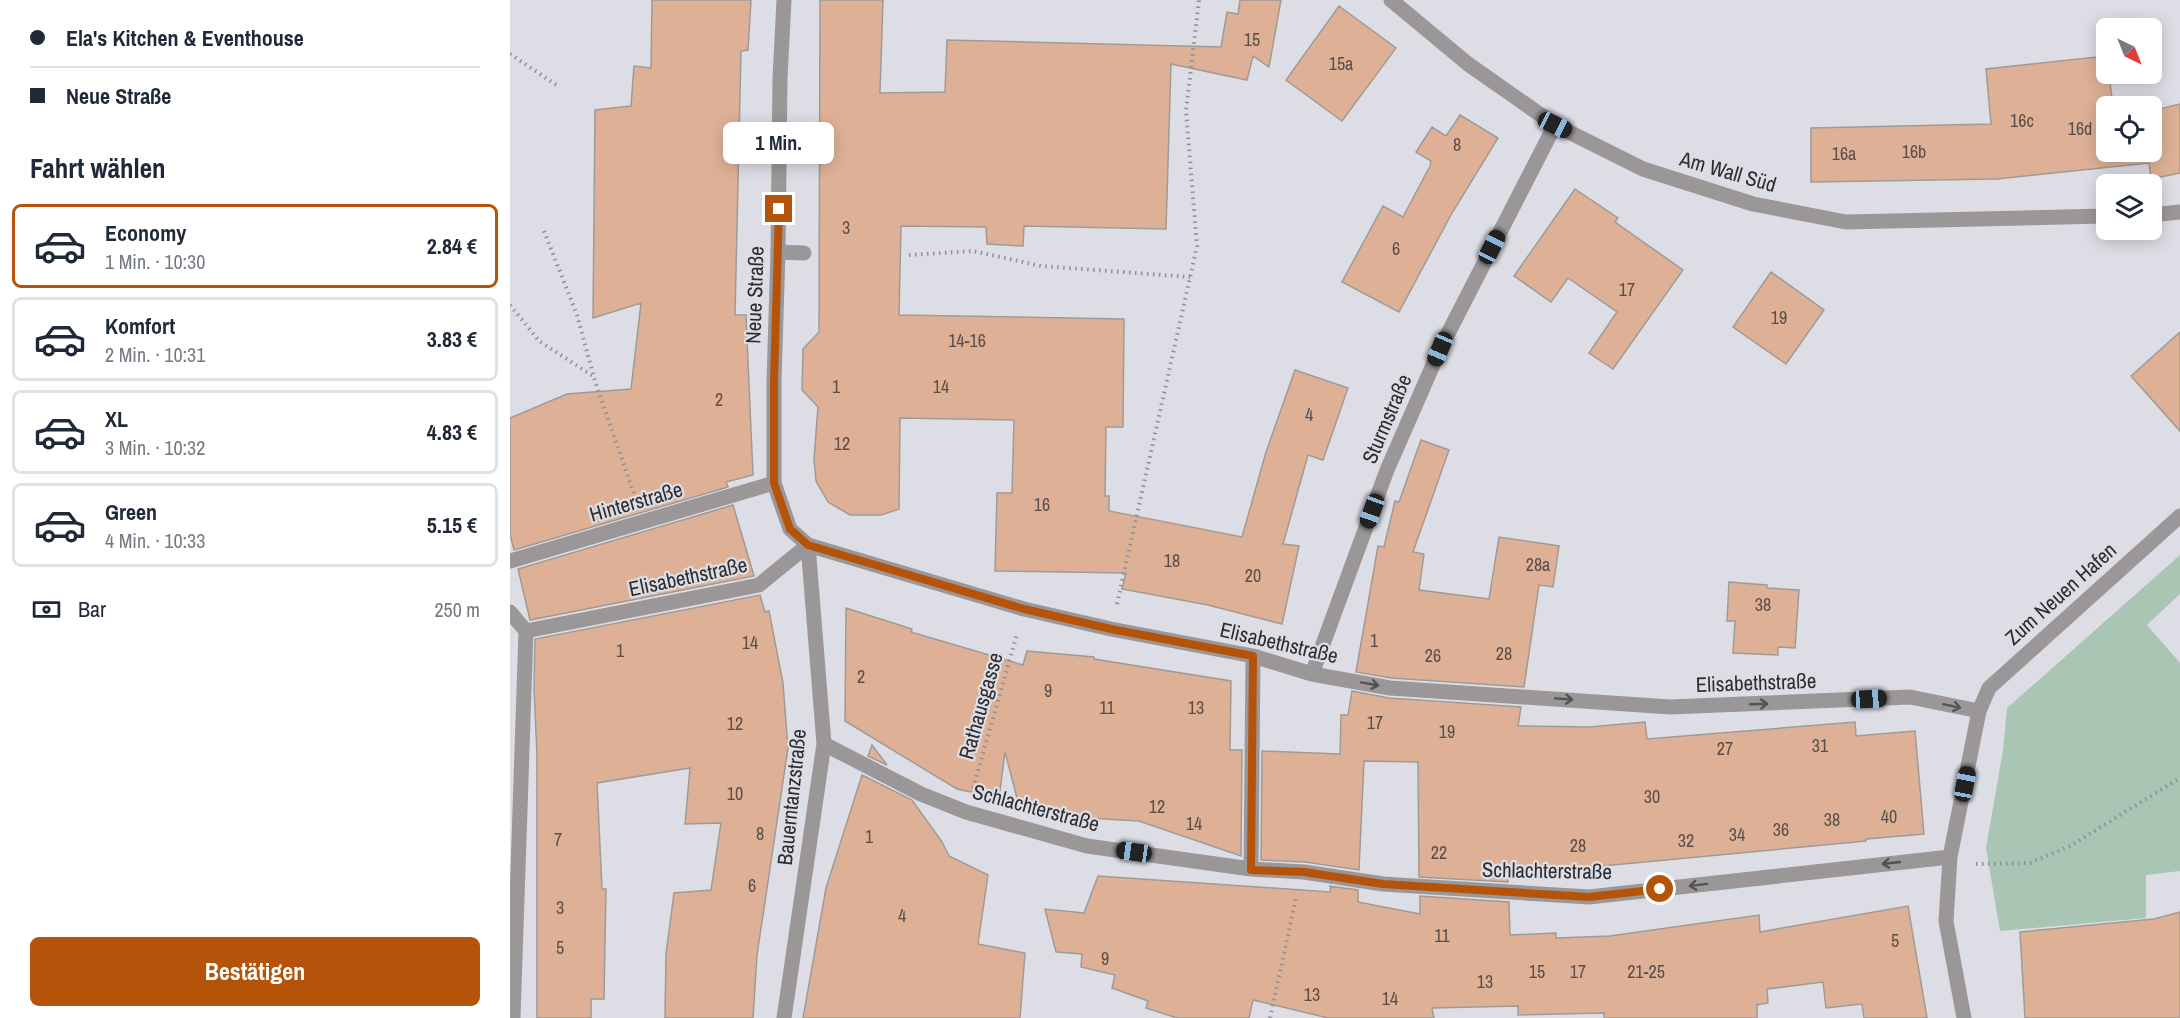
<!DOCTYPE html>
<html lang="de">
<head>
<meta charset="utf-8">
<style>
  body { margin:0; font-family:"Archivo Narrow",sans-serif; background:#f2f2f3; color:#1f2937; height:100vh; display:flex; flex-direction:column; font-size:22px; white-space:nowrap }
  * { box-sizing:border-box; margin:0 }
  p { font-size:20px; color:#747a83 }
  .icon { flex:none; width:33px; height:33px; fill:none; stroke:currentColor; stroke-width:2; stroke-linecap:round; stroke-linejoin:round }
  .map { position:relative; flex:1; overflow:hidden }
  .drawer { display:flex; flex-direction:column; background:#fff; width:510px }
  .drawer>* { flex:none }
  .banner { display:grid; align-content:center; height:132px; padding:0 30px; background:#fff }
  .needle { width:39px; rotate:137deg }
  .buttons { position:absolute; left:1586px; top:18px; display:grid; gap:12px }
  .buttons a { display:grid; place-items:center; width:66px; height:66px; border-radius:9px; background:#fff; box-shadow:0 3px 15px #0003; font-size:30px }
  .end { position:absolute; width:27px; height:27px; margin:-14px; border:8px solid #b45309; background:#fff; box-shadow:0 0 0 3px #fff }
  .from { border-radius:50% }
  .bubble { position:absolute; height:42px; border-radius:9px; background:#fff; box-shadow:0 3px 15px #0003; font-size:20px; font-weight:700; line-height:42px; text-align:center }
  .car { position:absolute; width:18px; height:36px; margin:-18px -9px; border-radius:8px; box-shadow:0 0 4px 2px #0007; background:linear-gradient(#222 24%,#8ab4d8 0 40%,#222 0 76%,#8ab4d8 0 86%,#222 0) }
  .banner b { display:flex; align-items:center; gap:21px; height:57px; font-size:22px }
  .banner b+b { border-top:2px solid #e0e1e3 }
  .banner i { width:15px; height:15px; background:#1f2937 }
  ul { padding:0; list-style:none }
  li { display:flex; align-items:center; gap:18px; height:84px; margin:0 12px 9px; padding:0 18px; border:3px solid #e0e1e3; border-radius:9px }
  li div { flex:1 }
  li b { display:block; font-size:22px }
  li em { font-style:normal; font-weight:700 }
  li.on { border-color:#b45309 }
  li>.icon { width:54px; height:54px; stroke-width:1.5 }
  h2 { padding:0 30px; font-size:27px; line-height:72px }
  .pay { display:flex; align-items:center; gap:15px; height:66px; padding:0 30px; font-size:22px }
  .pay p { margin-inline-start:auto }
  .cta { display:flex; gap:12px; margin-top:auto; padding:12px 30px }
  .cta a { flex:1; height:69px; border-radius:9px; background:#b45309; color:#fff; font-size:24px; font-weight:700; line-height:69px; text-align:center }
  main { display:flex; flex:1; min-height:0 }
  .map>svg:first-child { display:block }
  .green { fill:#a8c6b3 }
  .building { fill:#deb197; stroke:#a09a97; stroke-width:1.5 }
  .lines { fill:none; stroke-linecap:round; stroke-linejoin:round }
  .path { stroke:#8f8f94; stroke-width:4; stroke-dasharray:1.5 4.5; stroke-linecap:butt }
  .lane { stroke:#9b9798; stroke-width:15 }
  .street { stroke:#9b9798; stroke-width:15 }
  .oneway { stroke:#545254 }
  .route { stroke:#b45309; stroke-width:8 }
  .labels { text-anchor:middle; stroke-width:4.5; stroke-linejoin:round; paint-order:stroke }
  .number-label { font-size:18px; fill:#594e4a }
  .street-label { font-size:21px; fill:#2d2d30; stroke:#dddee5 }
</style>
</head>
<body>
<main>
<section class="drawer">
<div class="banner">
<b><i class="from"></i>Ela's Kitchen &amp; Eventhouse</b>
<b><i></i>Neue Straße</b>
</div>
<h2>Fahrt wählen</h2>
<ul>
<li class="on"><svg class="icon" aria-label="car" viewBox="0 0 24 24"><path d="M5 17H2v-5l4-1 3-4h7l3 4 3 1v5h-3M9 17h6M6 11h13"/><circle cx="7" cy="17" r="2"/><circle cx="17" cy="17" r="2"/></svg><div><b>Economy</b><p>1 Min. · 10:30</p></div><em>2.84 €</em></li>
<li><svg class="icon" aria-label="car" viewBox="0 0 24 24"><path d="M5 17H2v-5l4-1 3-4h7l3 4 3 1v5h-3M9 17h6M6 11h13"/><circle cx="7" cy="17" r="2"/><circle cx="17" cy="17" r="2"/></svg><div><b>Komfort</b><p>2 Min. · 10:31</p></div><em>3.83 €</em></li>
<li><svg class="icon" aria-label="car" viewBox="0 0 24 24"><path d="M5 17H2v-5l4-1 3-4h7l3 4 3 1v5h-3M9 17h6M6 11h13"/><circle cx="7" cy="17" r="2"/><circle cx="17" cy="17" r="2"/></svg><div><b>XL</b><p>3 Min. · 10:32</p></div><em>4.83 €</em></li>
<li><svg class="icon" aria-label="car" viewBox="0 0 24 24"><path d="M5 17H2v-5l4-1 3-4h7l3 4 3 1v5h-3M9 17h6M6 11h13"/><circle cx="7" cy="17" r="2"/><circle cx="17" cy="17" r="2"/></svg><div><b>Green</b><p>4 Min. · 10:33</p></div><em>5.15 €</em></li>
</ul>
<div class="pay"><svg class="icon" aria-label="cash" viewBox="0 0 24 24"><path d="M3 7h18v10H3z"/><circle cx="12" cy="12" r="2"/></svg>Bar<p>250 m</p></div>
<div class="cta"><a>Bestätigen</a></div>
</section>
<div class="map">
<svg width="1670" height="1018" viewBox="0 0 1670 1018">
  <rect width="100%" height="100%" fill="#dddee5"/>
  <path class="green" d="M 1670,555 L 1670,594 L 1637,625 L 1670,663 L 1670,871 L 1636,875 L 1636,918 L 1490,931 L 1476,848 L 1493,750 L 1497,708 Z"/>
  <path class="building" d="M 142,0 L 241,0 L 238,50 L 231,51 L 225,315 L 236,315 L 243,475 L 216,482 L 218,487 L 4,550 L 0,534 L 0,418 L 57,394 L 121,389 L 131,303 L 83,318 L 85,110 L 121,106 L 124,66 L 141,68 Z
    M 310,0 L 373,0 L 370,93 L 435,92 L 437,40 L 711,47 L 717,12 L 728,14 L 730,0 L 771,0 L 759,67 L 743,56 L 737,80 L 661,64 L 656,229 L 514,226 L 513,246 L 477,244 L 476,227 L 391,226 L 389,315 L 614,319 L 613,427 L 596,427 L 595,496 L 599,496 L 599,511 L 732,537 L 756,452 L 785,370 L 838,388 L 813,460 L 798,455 L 773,544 L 789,546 L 772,624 L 698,605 L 612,589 L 616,573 L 485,571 L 487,493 L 502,493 L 504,420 L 390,418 L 389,509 L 371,515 L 340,515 L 318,502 L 306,481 L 304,459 L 308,407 L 292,390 L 293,349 L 309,332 Z
    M 829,6 L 886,48 L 832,121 L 776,80 Z
    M 1596,56 L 1596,74 L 1599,74 L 1603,106 L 1596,106 L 1596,152 L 1641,152 L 1641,111 L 1670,104 L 1670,173 L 1641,179 L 1639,163 L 1487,179 L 1301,182 L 1301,128 L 1481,124 L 1476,69 Z
    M 950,115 L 988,138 L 942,213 L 889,312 L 832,282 L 873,206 L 893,217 L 920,166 L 921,161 L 906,152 L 922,127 L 936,136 Z
    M 1065,189 L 1108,218 L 1105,222 L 1173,270 L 1103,369 L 1079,353 L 1107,312 L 1058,278 L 1041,302 L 1004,276 Z
    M 1261,272 L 1314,310 L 1276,364 L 1223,327 Z
    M 1670,332 L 1670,431 L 1621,376 Z
    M 911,440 L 939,450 L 903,552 L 914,554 L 909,590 L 979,599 L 989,537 L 1049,546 L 1043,587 L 1029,585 L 1014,687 L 881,678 L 846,672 L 868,546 L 874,547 L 885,501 L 889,502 Z
    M 223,505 L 244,576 L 20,620 L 8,569 Z
    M 1219,582 L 1257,585 L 1257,588 L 1289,590 L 1285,648 L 1268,647 L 1268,655 L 1223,653 L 1225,621 L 1217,621 Z
    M 250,595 L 255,612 L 259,611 L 273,683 L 278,748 L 247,955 L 243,1018 L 155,1018 L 156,954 L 164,893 L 201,890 L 211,823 L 175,824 L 180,768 L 87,783 L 92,889 L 96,889 L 94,999 L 81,999 L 81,1018 L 27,1018 L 27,755 L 24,689 L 25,639 Z
    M 336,608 L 402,629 L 401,632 L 513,665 L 517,651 L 584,657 L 584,659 L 721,681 L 720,750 L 732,750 L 731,856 L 629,821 L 578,818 L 508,802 L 495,752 L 489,798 L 447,789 L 335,721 Z
    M 842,691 L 879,698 L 1011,707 L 1008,726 L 1079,727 L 1135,722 L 1137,739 L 1345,722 L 1346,736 L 1405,731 L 1414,834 L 1356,839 L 1356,841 L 1092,866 L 997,870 L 998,882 L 909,877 L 908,762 L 854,761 L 849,870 L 795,862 L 751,860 L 752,751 L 830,754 L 831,715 L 838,715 Z
    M 362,745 L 377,765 L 358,756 Z
    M 352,775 L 402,800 L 432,842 L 439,856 L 478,875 L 468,944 L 515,953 L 510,1018 L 293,1018 L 316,888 Z
    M 588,876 L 820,892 L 821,886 L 819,886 L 848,890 L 848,902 L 910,914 L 910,896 L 999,902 L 1000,935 L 1046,933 L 1046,938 L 1100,936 L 1249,915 L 1250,932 L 1398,906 L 1417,1018 L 1354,1018 L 1352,1004 L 1316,1008 L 1313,982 L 1257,989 L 1258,1003 L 1247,1005 L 1247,1018 L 1094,1018 L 1094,1013 L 1008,1015 L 1008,1006 L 922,1008 L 924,1018 L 818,1018 L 743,1000 L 739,1018 L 667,1018 L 636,1008 L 638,1001 L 602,988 L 605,975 L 571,967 L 572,954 L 546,952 L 535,909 L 574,913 Z
    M 1670,912 L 1670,1018 L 1515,1018 L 1510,932 L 1644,919 Z"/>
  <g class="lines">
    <path class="path" d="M 0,54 L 48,86
      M 34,231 L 67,315 L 85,381 L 125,497
      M 399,255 L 463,251 L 531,266 L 680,277
      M 0,305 L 29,341 L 83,376
      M 607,604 L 687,246 L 676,111 L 689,0
      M 463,788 L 507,634
      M 1466,864 L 1520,863 L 1560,846 L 1670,778
      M 760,1018 L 786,898"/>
    <path class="lane" d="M 268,252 L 294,253"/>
    <path class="street" d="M 274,0 L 270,78 L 268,252 L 264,381 L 264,483 L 280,529 L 298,545 L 514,609 L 601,629 L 743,656 L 802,674 L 880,688 L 1160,707 L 1400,697 L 1469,711
      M 881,0 L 958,64 L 1045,125 L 1133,169 L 1243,204 L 1336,222 L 1596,216
      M 1641,215 L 1670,212
      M 0,561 L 264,483
      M 0,612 L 16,631 L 3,1018
      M 16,631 L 249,585 L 298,545
      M 802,674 L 877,470 L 930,349 L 1045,125
      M 314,744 L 411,794 L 456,812 L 577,846 L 741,869 L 794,872 L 873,884 L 1079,897 L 1440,857
      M 741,869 L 743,656
      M 274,1018 L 314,744 L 298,545
      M 1454,1018 L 1436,921 L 1440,857 L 1469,711 L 1479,688 L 1670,516"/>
  </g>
  <defs><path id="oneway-shaft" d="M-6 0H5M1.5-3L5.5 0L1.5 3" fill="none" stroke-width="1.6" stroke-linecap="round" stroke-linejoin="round" transform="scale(1.5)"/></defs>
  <g class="oneway">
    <use href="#oneway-shaft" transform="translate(860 684) rotate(10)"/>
    <use href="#oneway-shaft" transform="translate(1054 699) rotate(4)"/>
    <use href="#oneway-shaft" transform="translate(1249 704) rotate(-2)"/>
    <use href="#oneway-shaft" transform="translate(1442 706) rotate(12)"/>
    <use href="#oneway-shaft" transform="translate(1381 863) rotate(174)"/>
    <use href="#oneway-shaft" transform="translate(1188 885) rotate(173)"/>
  </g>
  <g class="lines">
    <path class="route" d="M 269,209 L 264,381 L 264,483 L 280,529 L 298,545 L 514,609 L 601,629 L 743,656 L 741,870 L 794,872 L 873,884 L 1079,897 L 1150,889"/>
  </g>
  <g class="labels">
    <g class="number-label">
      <text x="742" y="46">15</text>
      <text x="831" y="70">15a</text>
      <text x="1512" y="127">16c</text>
      <text x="1570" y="135">16d</text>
      <text x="947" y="151">8</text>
      <text x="1404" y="158">16b</text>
      <text x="1334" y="160">16a</text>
      <text x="336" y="234">3</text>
      <text x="886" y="255">6</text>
      <text x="1117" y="296">17</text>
      <text x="1269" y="324">19</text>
      <text x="457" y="347">14-16</text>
      <text x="326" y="393">1</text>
      <text x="431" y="393">14</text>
      <text x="209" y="406">2</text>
      <text x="799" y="421">4</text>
      <text x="332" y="450">12</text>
      <text x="532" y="511">16</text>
      <text x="662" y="567">18</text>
      <text x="1028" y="571">28a</text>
      <text x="743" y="582">20</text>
      <text x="1253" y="611">38</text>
      <text x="864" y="647">1</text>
      <text x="240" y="649">14</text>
      <text x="110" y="657">1</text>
      <text x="994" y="660">28</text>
      <text x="923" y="662">26</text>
      <text x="351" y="683">2</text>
      <text x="538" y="697">9</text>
      <text x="597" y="714">11</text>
      <text x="686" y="714">13</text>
      <text x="865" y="729">17</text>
      <text x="225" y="730">12</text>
      <text x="937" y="738">19</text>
      <text x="1310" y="752">31</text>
      <text x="1215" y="755">27</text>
      <text x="225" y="800">10</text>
      <text x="1142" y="803">30</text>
      <text x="647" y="813">12</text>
      <text x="1379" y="823">40</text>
      <text x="1322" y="826">38</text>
      <text x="684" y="830">14</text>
      <text x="1271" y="836">36</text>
      <text x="250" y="840">8</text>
      <text x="1227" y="841">34</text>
      <text x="359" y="843">1</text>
      <text x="48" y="846">7</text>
      <text x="1176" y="847">32</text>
      <text x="1068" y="852">28</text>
      <text x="929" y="859">22</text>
      <text x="242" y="892">6</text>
      <text x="50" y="914">3</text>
      <text x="392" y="922">4</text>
      <text x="932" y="942">11</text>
      <text x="1385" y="947">5</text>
      <text x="50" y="954">5</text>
      <text x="595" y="965">9</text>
      <text x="1027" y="978">15</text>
      <text x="1068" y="978">17</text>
      <text x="1136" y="978">21-25</text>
      <text x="975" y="988">13</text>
      <text x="802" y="1001">13</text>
      <text x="880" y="1005">14</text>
    </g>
    <g class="street-label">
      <text transform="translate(1218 172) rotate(16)" y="7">Am Wall Süd</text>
      <text transform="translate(245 295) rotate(-88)" y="7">Neue Straße</text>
      <text transform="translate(877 419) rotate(-67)" y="7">Sturmstraße</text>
      <text transform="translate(126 502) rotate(-16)" y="7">Hinterstraße</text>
      <text transform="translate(178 577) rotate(-12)" y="7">Elisabethstraße</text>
      <text transform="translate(1551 594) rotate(-42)" y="7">Zum Neuen Hafen</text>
      <text transform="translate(769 643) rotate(13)" y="7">Elisabethstraße</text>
      <text transform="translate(1246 683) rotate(-2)" y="7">Elisabethstraße</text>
      <text transform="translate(471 706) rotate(-74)" y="7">Rathausgasse</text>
      <text transform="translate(282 797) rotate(-84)" y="7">Bauerntanzstraße</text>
      <text transform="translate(526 808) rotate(15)" y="7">Schlachterstraße</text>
      <text transform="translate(1037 871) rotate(1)" y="7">Schlachterstraße</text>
    </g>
  </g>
</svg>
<div class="buttons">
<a><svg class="needle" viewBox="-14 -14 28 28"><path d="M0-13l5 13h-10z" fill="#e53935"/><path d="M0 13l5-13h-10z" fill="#747a83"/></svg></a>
<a><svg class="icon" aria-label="locate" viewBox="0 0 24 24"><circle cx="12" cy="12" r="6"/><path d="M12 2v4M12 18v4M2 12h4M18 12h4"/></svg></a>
<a><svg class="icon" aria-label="layers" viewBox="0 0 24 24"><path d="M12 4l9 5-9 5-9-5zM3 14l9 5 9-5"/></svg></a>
</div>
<i class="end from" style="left:1150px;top:889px"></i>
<i class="end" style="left:269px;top:209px"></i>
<div class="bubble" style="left:213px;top:122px;width:111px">1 Min.</div>
<i class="car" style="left:1045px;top:125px;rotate:116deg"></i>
<i class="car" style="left:982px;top:247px;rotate:27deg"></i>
<i class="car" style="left:930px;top:349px;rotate:203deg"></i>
<i class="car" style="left:862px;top:511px;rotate:200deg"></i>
<i class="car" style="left:1359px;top:699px;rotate:87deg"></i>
<i class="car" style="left:1455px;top:784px;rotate:11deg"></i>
<i class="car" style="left:624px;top:852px;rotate:278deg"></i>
</div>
</main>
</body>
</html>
